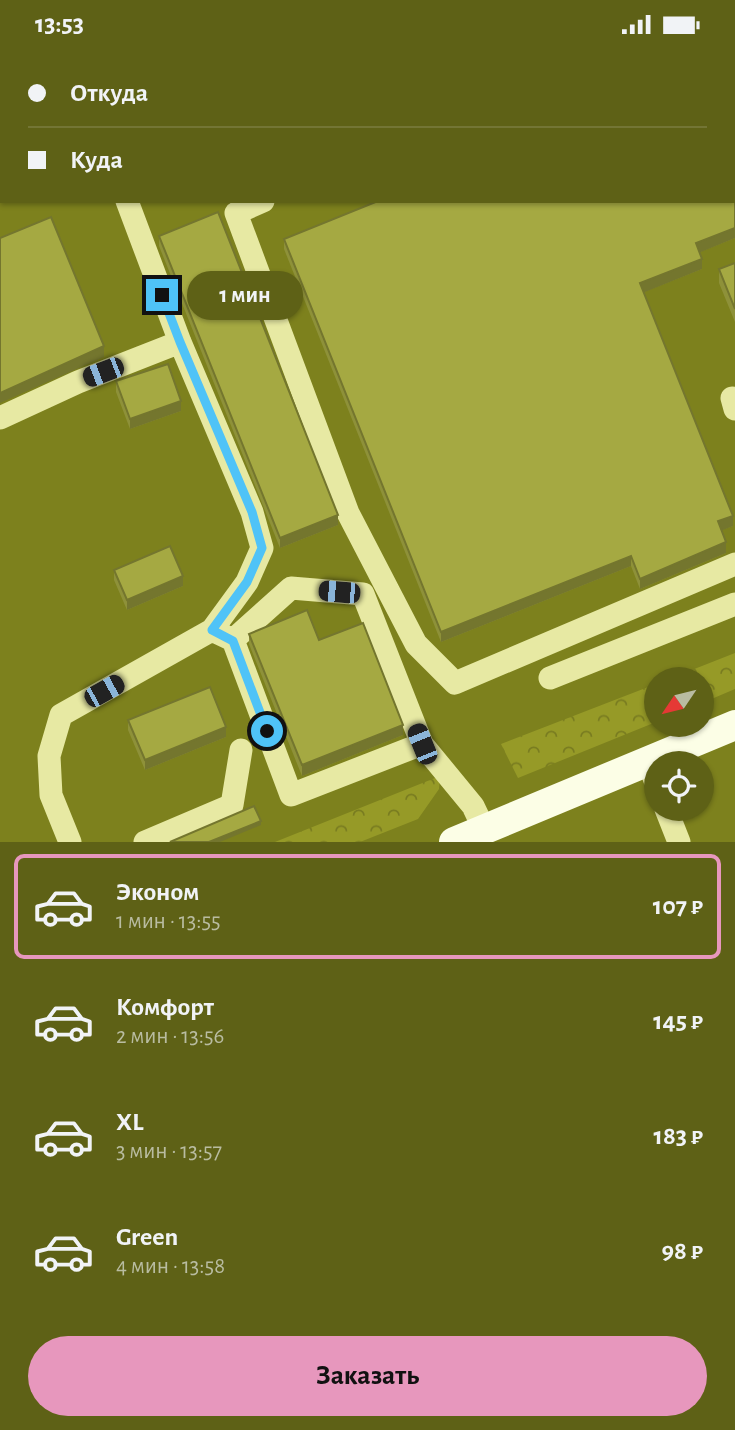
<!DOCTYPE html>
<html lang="ru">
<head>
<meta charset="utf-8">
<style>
  body { margin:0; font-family:"Alegreya Sans",sans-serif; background:#64671f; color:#f1f3f6; height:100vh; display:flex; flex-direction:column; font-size:26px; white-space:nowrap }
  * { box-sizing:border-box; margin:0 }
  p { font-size:23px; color:#b9bca1 }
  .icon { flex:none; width:38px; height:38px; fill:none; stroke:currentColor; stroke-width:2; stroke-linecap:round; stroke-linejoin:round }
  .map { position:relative; height:793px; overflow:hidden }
  .details { display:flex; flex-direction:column; background:#5e6116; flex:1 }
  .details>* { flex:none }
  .guide { position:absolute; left:0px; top:0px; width:735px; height:154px; box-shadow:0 2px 5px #0004; display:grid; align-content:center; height:154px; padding:0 28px; background:#5e6116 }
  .needle { width:46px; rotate:235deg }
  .controls { position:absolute; left:644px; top:618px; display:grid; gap:14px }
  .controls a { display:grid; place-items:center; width:70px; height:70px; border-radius:50%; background:#5e6116; box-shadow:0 2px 5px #0004; font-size:35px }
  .end { position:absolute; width:32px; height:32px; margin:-16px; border:9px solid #4fc3f7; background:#111; box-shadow:0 0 0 4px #111 }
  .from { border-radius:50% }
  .bubble { position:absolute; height:49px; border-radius:24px; background:#5e6116; box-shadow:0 2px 5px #0004; font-size:23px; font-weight:600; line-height:49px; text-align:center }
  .car { position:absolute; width:21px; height:42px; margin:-21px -10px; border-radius:9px; box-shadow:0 0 5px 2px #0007; background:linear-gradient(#222 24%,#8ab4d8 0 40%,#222 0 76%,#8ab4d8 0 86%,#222 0) }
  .guide b { display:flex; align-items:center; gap:24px; height:66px; font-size:26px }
  .guide b+b { border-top:2px solid #737535 }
  .guide i { width:18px; height:18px; background:#f1f3f6 }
  ul { padding:12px 0 0; list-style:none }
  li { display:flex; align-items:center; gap:21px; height:105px; margin:0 14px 10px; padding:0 14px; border:4px solid transparent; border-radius:10px }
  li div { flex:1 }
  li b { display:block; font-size:26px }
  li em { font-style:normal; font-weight:600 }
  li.current { border-color:#e797bd }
  li>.icon { width:63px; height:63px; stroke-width:1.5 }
  .action { display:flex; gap:14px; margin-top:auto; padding:14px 28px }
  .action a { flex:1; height:80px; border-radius:42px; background:#e797bd; color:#111; font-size:28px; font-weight:600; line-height:80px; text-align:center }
  .status { display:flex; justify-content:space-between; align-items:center; height:49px; padding:0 35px; background:#5e6116; direction:ltr }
  .status svg { height:19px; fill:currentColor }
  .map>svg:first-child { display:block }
  .forest { fill:url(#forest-crowns) }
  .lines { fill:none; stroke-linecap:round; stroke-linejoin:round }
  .minor { stroke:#e7e9a3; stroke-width:23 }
  .major { stroke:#fcfee6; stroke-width:30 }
  .wall { fill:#8e9139 }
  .shaded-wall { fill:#74762e }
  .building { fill:#a5a942; stroke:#74762e; stroke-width:2 }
  .route { stroke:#4fc3f7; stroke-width:9 }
</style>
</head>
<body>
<div class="status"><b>13:53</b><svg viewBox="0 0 49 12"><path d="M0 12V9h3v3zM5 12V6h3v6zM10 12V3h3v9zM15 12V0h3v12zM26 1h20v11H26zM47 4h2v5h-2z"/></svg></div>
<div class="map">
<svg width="735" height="793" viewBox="0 0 735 793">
  <defs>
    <pattern id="forest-crowns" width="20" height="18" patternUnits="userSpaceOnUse" patternTransform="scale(1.75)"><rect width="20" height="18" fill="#969a27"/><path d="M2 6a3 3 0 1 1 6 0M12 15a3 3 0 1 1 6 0" fill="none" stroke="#797c20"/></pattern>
  </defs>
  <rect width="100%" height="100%" fill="#7d811d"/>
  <path class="forest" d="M 735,604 L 735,640 L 702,654 L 702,630 L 669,630 Z
    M 656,635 L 656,673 L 518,729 L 501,695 Z
    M 440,727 L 439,740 L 418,770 L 360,793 L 275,793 Z"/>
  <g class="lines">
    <path class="minor" d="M 61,0 L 62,2
      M 215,0 L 216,2
      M 620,2 L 624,0
      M 0,109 L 2,114
      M 263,152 L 236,164 L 348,464 L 416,595 L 455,634 L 735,515
      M 732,349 L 735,360
      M 0,369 L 78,333 L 180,293
      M 212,581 L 233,591 L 291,746 L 422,695 L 363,545 L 291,539 L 233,591
      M 550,629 L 735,555
      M 422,695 L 473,757 L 484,780
      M 648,712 L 656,734
      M 666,760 L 679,793
      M 70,793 L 51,746 L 49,707 L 61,666 L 212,581 L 247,533 L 262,499 L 252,463 L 180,293 L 127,152
      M 145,793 L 232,756 L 241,701"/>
    <path class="major" d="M 454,793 L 735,676"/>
  </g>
  <path class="wall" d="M 159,187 L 338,476 L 280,499 L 159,197 Z
    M 735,189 L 700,203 L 702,220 L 644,243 L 733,477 L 722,481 L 726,504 L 640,540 L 631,517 L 441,593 L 284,200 L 284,190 Z
    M 735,214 L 735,273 L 719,234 L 719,220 Z
    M 116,332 L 181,362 L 130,380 L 116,343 Z
    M 114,521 L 183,537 L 127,561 L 114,531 Z
    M 249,585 L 319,591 L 403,686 L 302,727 L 249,595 Z
    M 128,671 L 226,688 L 145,721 L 128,681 Z"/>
  <path class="shaded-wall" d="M 735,179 L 735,189 L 696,205 L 696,194 Z
    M 702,210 L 702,220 L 640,245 L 640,234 Z
    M 104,297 L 104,308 L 0,354 L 0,344 Z
    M 181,352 L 181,362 L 130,380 L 130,370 Z
    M 338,466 L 338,476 L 280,499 L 280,489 Z
    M 733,467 L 733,477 L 718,483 L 718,472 Z
    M 726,493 L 726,504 L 640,540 L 640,530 Z
    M 631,507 L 631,517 L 441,593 L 441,583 Z
    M 183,527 L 183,537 L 127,561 L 127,551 Z
    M 403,676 L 403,686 L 302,727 L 302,716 Z
    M 226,678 L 226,688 L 145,721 L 145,711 Z
    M 261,772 L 261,776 L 220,793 L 209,793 Z"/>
  <path class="building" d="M 5,0 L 39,0 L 40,2 L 6,2 Z
    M 116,0 L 181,0 L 182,2 L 115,2 Z
    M 733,60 L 735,65 L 735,179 L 696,194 L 702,210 L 640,234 L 733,467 L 718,472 L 726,493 L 640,530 L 631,507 L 441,583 L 284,190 L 378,152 L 733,152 Z
    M 218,163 L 338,466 L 280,489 L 159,187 Z
    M 51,168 L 104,297 L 0,344 L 0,189 Z
    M 735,214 L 735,260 L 719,220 Z
    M 168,315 L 181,352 L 130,370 L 116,332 Z
    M 170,497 L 183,527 L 127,551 L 114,521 Z
    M 307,561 L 319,591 L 363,574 L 403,676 L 302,716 L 249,585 Z
    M 210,638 L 226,678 L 145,711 L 128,671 Z
    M 254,757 L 261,772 L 209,793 L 170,793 Z"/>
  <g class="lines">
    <path class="route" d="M 162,246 L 180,293 L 252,463 L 262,499 L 247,533 L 212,581 L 233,592 L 267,682"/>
  </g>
</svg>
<div class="controls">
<a><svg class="needle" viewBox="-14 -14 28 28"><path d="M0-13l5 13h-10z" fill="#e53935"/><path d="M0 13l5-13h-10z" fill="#b9bca1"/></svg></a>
<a><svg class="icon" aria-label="locate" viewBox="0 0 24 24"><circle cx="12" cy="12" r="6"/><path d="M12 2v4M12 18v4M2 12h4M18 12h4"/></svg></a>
</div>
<i class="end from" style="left:267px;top:682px"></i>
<i class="end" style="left:162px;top:246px"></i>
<div class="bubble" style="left:187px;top:222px;width:116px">1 мин</div>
<i class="car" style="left:103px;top:323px;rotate:249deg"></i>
<i class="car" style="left:339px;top:543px;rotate:275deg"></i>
<i class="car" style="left:104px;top:642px;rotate:61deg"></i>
<i class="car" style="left:422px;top:695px;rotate:338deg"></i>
<div class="guide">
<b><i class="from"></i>Откуда</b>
<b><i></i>Куда</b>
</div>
</div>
<section class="details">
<ul>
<li class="current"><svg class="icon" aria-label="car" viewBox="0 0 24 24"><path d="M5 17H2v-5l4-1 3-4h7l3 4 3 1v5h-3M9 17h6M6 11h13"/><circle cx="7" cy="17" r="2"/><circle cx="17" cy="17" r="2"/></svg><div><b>Эконом</b><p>1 мин · 13:55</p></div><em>107 ₽</em></li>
<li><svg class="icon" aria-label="car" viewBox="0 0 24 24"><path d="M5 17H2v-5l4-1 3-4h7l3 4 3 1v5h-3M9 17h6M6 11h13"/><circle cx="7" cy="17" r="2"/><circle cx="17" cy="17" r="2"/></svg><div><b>Комфорт</b><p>2 мин · 13:56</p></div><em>145 ₽</em></li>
<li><svg class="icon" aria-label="car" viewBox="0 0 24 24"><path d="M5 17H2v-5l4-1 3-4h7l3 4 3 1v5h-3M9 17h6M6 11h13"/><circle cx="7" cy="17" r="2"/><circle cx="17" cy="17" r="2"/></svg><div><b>XL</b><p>3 мин · 13:57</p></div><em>183 ₽</em></li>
<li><svg class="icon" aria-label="car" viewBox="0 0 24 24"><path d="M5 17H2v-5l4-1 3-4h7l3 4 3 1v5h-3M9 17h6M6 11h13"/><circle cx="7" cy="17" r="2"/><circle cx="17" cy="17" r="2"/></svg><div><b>Green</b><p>4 мин · 13:58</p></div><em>98 ₽</em></li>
</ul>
<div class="action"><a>Заказать</a></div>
</section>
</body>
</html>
